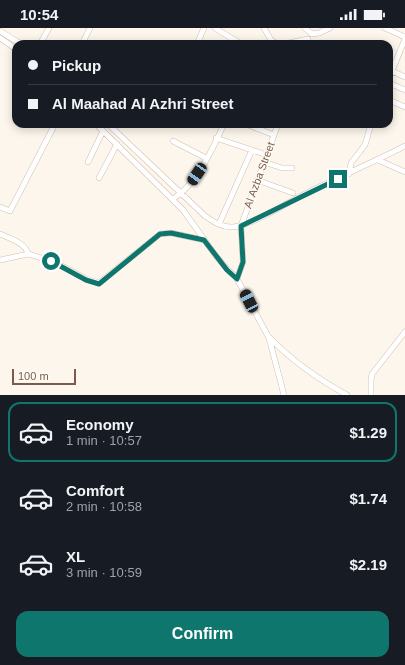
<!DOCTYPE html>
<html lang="en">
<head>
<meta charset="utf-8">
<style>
  body { margin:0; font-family:Arial,sans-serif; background:#20242c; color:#f1f3f6; height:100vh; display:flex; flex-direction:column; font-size:15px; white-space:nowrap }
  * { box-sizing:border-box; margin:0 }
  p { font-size:13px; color:#9ea1a6 }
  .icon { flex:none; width:22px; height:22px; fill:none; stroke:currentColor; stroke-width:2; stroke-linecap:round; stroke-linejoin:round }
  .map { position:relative; height:367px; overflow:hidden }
  .side { display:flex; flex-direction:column; background:#171b24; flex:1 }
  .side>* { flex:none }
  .guide { position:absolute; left:12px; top:12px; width:381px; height:88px; border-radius:12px; box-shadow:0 2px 10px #0003; display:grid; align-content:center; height:88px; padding:0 16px; background:#171b24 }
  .scale { position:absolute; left:12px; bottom:10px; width:64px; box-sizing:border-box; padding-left:4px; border:2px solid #7a5c4d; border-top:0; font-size:11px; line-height:14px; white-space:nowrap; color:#7a5c4d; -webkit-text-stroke:3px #fffaf3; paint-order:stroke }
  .end { position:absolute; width:18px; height:18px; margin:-9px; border:5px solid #0f766e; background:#fff; box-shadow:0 0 0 2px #fff }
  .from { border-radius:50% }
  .car { position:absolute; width:12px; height:24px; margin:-12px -6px; border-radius:5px; box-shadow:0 0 3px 1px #0007; background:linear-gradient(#222 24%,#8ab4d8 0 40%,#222 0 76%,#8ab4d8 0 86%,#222 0) }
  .guide b { display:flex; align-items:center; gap:14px; height:38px; font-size:15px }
  .guide b+b { border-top:1px solid #363941 }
  .guide i { width:10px; height:10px; background:#f1f3f6 }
  ul { padding:7px 0 0; list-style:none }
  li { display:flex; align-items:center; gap:12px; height:60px; margin:0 8px 6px; padding:0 8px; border:2px solid transparent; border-radius:12px }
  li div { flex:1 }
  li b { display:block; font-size:15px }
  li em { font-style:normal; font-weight:600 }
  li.selected { border-color:#0f766e }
  li>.icon { width:36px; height:36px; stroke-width:1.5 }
  .primary-button { display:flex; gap:8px; margin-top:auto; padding:8px 16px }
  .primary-button a { flex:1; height:46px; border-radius:12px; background:#0f766e; color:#fff; font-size:16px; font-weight:600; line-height:46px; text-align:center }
  .status { display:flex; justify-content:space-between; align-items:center; height:28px; padding:0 20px; background:#171b24; direction:ltr }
  .status svg { height:11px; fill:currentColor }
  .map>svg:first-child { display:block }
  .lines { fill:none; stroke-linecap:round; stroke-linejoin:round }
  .street-casing { stroke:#d1beb0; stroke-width:6 }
  .street { stroke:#fff; stroke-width:5 }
  .route { stroke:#0f766e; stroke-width:5 }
  .labels { text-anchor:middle; stroke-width:3; stroke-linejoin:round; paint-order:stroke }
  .street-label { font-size:11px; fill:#7a5c4d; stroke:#fffaf3 }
</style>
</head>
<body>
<div class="status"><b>10:54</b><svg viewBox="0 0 49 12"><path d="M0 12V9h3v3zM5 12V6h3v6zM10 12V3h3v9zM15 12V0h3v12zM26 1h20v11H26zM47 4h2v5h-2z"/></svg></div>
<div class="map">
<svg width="405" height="367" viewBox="0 0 405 367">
  <rect width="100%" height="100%" fill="#fdf6ec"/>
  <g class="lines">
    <g class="street-casing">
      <path id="street" d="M 215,0 L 241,16
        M 264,0 L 271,12 L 277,16
        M 305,0 L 312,6 L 319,5 L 330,0
        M 385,0 L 405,9
        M 0,3 L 21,16
        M 0,10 L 16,21
        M 40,16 L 49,0
        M 82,16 L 90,0
        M 197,16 L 204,0
        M 284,16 L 308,11
        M 392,43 L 405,49
        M 389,50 L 405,11
        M 389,55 L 405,62
        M 389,72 L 405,79
        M 96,96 L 183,182 L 216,228 L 227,241 L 236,249 L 269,310 L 284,367
        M 108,96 L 205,188 C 213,193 222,200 233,199 C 253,197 286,175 305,166 C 338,149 372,135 405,118
        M 246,96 L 274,107
        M 216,110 L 267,127
        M 173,113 L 206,130
        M 378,132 L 405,144
        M 88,134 L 103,103
        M 264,134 L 282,140 L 292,140
        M 349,146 L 351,135 L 365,117 L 371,96
        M 99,150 L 117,116
        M 257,152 L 293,165
        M 173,171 C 197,156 212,122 224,96
        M 0,179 L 10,183 L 55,96
        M 219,196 L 252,122
        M 0,206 C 9,210 26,215 28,226
        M 0,232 L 28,226 L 32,227 L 58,236 L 86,251 L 99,255 L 160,206 L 171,205 L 204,212
        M 237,251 L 243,234 L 241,198 L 278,96
        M 270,310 C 293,334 318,351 347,367
        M 371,367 L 371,352 L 372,346 L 405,304"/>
    </g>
    <use href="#street" class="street"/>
  </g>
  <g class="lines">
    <path class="route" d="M 51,233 L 86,252 L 99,256 L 160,206 L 171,205 L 204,212 L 227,242 L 237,251 L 243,234 L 241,198 L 338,151"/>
  </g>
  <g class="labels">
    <g class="street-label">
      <text transform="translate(259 147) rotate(-70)" y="4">Al Azba Street</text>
    </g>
  </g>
</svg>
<div class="scale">100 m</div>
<i class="end from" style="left:51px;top:233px"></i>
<i class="end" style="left:338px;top:151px"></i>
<i class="car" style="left:197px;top:146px;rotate:214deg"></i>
<i class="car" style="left:249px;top:273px;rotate:333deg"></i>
<div class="guide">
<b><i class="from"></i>Pickup</b>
<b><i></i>Al Maahad Al Azhri Street</b>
</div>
</div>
<section class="side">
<ul>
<li class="selected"><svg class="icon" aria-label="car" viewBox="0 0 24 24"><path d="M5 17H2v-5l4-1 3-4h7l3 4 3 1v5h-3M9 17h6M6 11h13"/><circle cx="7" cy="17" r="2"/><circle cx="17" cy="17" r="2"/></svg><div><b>Economy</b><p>1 min · 10:57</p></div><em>$1.29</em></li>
<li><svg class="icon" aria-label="car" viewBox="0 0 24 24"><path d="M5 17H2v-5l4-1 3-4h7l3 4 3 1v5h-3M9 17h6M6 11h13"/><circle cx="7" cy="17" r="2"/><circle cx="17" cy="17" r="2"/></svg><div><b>Comfort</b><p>2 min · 10:58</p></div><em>$1.74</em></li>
<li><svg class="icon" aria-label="car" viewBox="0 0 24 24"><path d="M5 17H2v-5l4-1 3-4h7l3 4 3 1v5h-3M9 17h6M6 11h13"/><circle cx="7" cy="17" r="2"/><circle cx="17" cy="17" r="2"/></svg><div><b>XL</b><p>3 min · 10:59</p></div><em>$2.19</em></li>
</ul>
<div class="primary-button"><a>Confirm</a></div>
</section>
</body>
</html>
